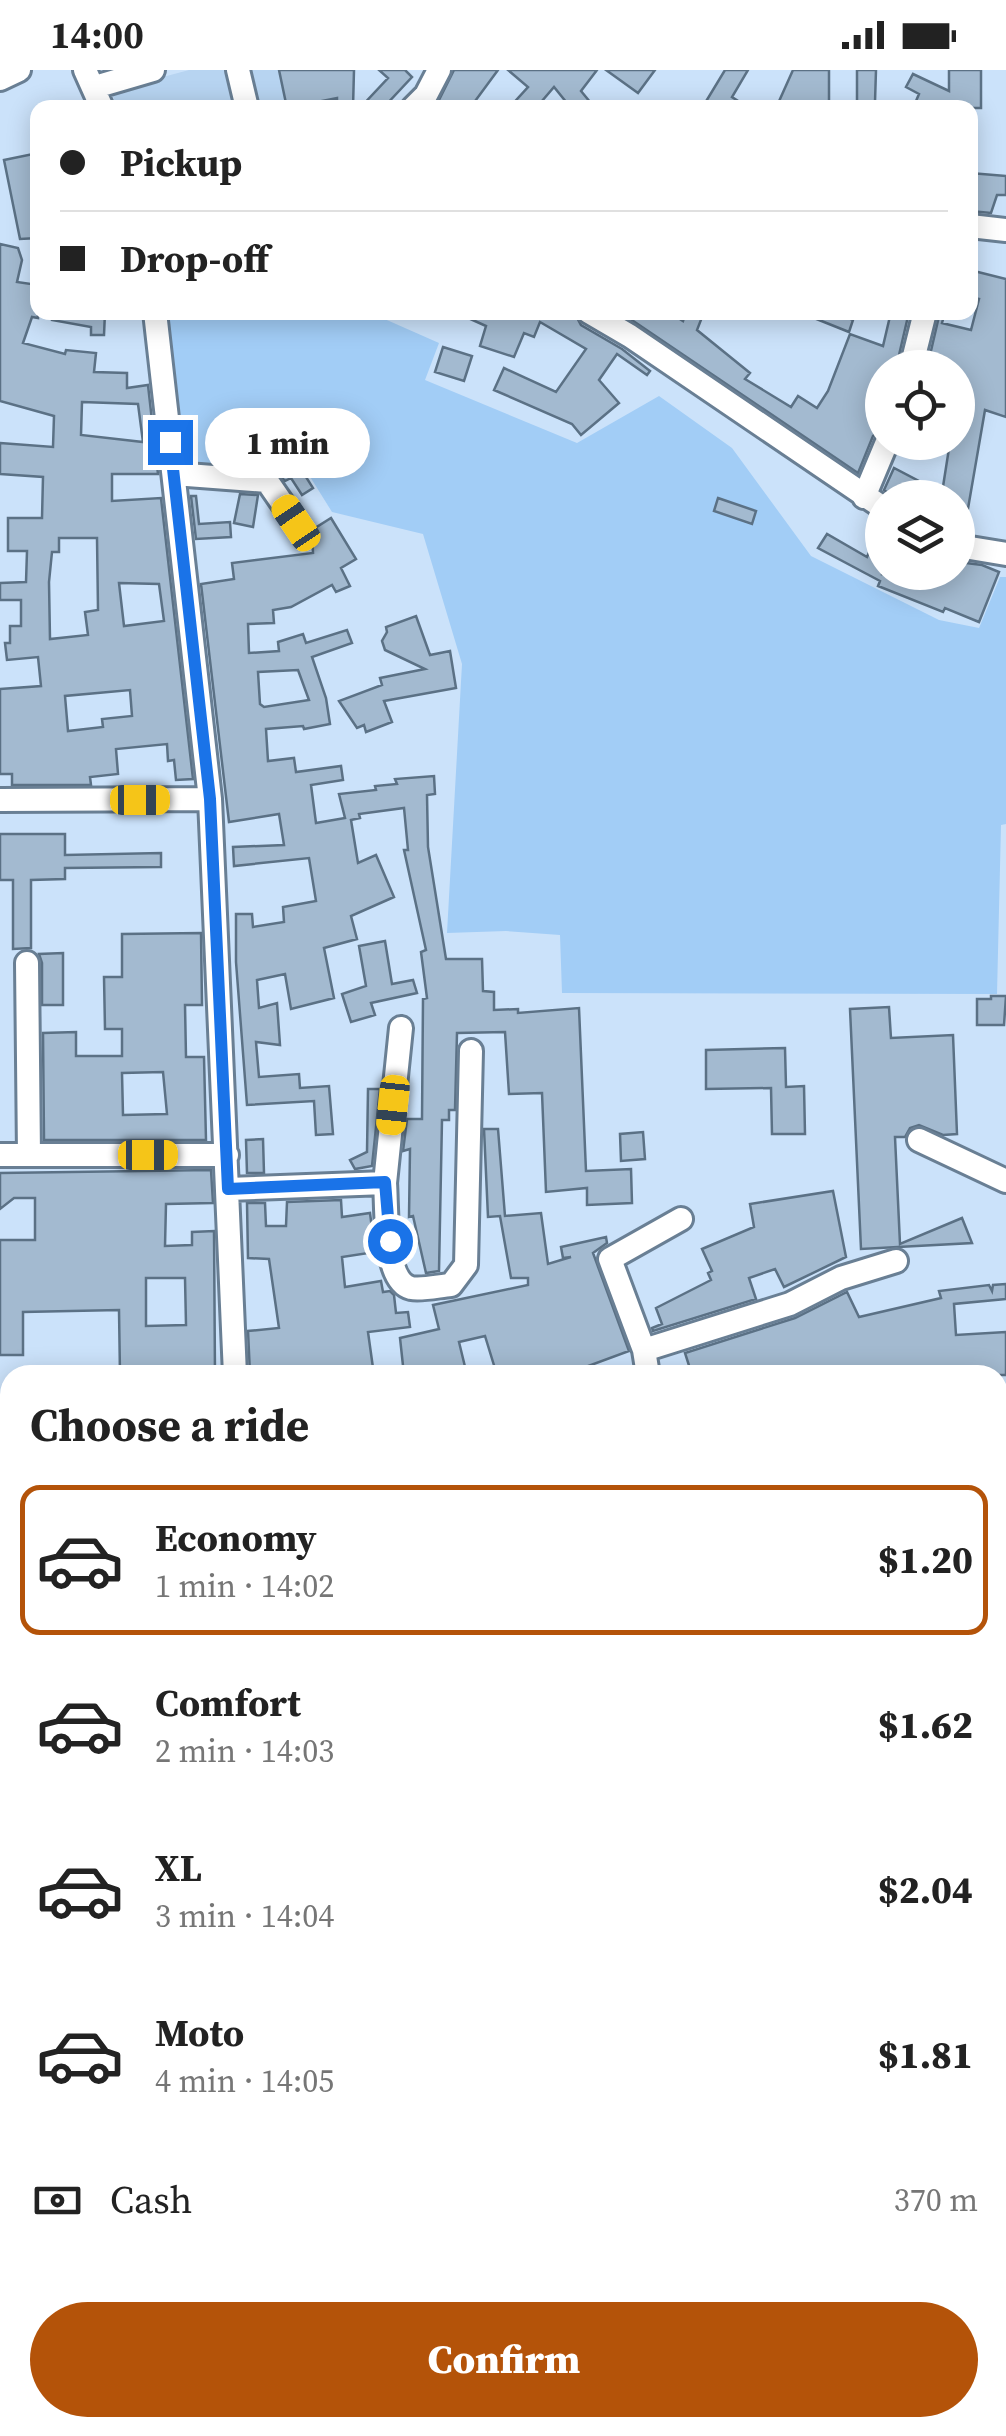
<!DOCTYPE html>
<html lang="en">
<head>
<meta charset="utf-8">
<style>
  body { margin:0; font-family:"Source Serif 4",serif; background:#f2f2f2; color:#222; height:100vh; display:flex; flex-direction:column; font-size:38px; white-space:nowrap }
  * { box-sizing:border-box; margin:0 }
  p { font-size:32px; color:#767676 }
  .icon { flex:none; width:55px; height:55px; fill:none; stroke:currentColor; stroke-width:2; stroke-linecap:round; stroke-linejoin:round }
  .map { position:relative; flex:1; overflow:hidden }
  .drawer { position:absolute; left:0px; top:1295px; width:1008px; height:1072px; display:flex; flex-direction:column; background:#fff; border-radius:30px 30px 0 0; box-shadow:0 5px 25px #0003 }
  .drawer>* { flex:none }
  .guide { position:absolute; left:30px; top:30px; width:948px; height:220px; border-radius:20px; box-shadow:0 5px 25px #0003; display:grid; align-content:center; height:220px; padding:0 30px; background:#fff }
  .tools { position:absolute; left:865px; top:280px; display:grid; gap:20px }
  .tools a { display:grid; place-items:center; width:110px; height:110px; border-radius:50%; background:#fff; box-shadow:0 5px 25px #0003; font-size:50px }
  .end { position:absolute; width:45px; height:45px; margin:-22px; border:12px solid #1a73e8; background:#fff; box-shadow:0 0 0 5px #fff }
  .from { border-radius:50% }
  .bubble { position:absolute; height:70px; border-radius:35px; background:#fff; box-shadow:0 5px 25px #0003; font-size:32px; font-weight:800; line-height:70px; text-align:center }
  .car { position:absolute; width:30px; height:60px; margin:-30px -15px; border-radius:12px; box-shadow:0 0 8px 2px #0007; background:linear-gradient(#f5c518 24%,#345 0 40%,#f5c518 0 76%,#345 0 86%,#f5c518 0) }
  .guide b { display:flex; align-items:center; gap:35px; height:95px; font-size:38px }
  .guide b+b { border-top:2px solid #e0e0e0 }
  .guide i { width:25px; height:25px; background:#222 }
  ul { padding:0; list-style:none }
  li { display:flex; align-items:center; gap:30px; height:150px; margin:0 20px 15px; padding:0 10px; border:5px solid transparent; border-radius:20px }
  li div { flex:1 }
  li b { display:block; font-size:38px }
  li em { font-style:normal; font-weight:800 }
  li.on { border-color:#b45309 }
  li>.icon { width:90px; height:90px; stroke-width:1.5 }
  h2 { padding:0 30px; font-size:45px; line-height:120px }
  .pay { display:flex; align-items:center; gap:25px; height:110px; padding:0 30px; font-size:38px }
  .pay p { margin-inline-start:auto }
  .primary-button { display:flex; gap:20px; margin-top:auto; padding:20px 30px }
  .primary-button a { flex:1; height:115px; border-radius:60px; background:#b45309; color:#fff; font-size:40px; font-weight:800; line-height:115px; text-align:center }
  .status { display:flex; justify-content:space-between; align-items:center; height:70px; padding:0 50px; background:#fff; direction:ltr }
  .status svg { height:28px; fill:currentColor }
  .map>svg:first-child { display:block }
  .built { fill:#b7d4f1 }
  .green { fill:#a2cdf6 }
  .building { fill:#a3bad0; stroke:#5b7185; stroke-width:2.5; fill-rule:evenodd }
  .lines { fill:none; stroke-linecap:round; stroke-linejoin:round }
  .minor-casing { stroke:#697f94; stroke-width:28 }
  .major-casing { stroke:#fff; stroke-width:32 }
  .minor { stroke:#fff; stroke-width:22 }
  .major { stroke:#e3adb3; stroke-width:28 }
  .route { stroke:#1a73e8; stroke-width:12 }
</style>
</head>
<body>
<div class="status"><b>14:00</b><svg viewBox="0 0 49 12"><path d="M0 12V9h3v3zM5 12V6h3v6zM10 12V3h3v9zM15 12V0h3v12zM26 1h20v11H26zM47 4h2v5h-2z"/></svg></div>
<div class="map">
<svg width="1006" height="2366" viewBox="0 0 1006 2366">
  <rect width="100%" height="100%" fill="#cbe2fa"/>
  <path class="built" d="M 189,0 L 331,0 L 336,37 L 117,37 L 111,21 Z"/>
  <path class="green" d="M 163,243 L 371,243 L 439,273 L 425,310 L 577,373 L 659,326 L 732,378 L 811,486 L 939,550 L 979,558 L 1000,507 L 1006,507 L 1006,754 L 1001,755 L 997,924 L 562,923 L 560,865 L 506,861 L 447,863 L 462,594 L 423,464 L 332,442 L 294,381 L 254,404 L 180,401 Z"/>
  <path class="building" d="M 279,0 L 354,0 L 353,38 L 337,38 L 337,28 L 287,38 Z
    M 379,0 L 405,0 L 412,7 L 383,38 L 360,38 L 388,8 Z
    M 454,0 L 498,0 L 470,38 L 435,38 Z
    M 508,0 L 597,0 L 581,21 L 595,38 L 571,38 L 554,17 L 536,38 L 509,38 L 528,17 Z
    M 606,0 L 655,0 L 638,23 Z
    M 725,0 L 748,0 L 732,27 L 749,38 L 702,38 Z
    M 793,0 L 829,0 L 829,31 L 822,38 L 776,38 Z
    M 857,0 L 876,0 L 875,32 L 857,31 Z
    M 949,0 L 981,0 L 981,38 L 913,38 L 919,24 L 906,17 L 913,4 L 949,21 Z
    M 38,83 L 38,168 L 20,169 L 4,90 Z
    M 970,103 L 1006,106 L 1006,125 L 997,125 L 991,143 L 970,141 Z
    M 0,174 L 18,178 L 22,190 L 17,212 L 38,215 L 38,248 L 32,247 L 23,273 L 65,284 L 66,280 L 96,283 L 94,302 L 127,303 L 127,318 L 148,315 L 158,404 L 112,404 L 112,431 L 161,428 L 193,709 L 176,710 L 174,690 L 168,691 L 167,674 L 116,679 L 118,704 L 90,707 L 91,715 L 12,715 L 12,704 L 0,704 L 0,619 L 41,616 L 38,587 L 7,590 L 5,573 L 10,573 L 10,556 L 21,556 L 21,530 L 0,530 L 0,513 L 26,512 L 27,481 L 8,481 L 8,448 L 42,448 L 43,407 L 0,404 L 0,373 L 53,377 L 54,346 L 0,331 ZM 82,332 L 138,334 L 143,372 L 81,365 ZM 59,468 L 97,468 L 98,540 L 85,542 L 88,565 L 50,569 L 49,512 L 52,482 L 59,482 ZM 119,513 L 159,514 L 164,551 L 124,556 ZM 130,620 L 132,646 L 102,649 L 103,657 L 68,661 L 65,626 Z
    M 970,200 L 1006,209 L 1006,347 L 985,340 L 965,456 L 958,456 L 958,428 L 895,428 L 884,420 L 894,398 L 942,423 L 950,372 L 958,372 L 958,298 L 927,298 L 940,242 L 945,242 L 942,253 L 971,260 L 979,229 L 970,227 Z
    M 52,242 L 105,242 L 104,265 L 91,265 L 91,257 L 52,250 Z
    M 455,242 L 574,242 L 581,255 L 622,279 L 650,301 L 647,305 L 617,284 L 599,310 L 619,333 L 581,365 L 572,354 L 494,320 L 504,298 L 556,322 L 586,279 L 540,252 L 534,267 L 524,263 L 514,287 L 480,276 L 486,256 Z
    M 620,242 L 669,242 L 683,251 L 686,242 L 704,242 L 697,260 L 750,303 L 745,309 L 791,337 L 798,326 L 817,338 L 828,321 L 850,264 L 883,276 L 891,242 L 909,242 L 896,298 L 882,298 L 882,358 L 873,366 L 858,403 Z
    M 799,242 L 847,242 L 846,247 L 853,250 L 849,262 Z
    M 443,277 L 472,286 L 464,311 L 435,302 Z
    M 284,372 L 313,418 L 302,425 L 291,408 L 285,411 L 273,398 L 281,392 L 273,378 Z
    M 240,424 L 258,425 L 253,457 L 234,453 Z
    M 191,426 L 196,426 L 199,454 L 230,452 L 231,467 L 196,469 Z
    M 718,428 L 756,441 L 752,454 L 714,441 Z
    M 331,448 L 356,489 L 341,498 L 350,516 L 336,522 L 332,515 L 291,537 L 273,540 L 274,553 L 248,554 L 249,583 L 279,581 L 278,572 L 303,564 L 306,573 L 347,560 L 352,573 L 312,587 L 326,628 L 330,654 L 304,659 L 303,656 L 266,659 L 268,691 L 294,688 L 296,702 L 341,696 L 343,710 L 311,715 L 316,753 L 345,748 L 339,724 L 376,720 L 375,716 L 397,714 L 395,709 L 434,706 L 435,724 L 427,725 L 428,777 L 446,889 L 482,889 L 483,921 L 494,922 L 494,940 L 518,939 L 518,943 L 579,938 L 586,1101 L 631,1099 L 632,1133 L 587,1135 L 587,1118 L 546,1122 L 542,1023 L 509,1024 L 505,962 L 457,963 L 455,1040 L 449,1040 L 449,1050 L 442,1050 L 439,1201 L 426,1203 L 413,1146 L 409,1147 L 410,1079 L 403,1081 L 407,1049 L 422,1049 L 423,929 L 427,928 L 421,882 L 426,880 L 404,780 L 408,780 L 404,738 L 359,744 L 360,748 L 351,750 L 358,793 L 376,785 L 394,827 L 351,846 L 357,869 L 324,878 L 334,928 L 291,939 L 285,904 L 257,910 L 259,938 L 277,933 L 280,975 L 256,972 L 259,1007 L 299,1004 L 300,1018 L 329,1016 L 333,1064 L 316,1065 L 314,1031 L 247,1035 L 236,892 L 236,844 L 252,844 L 253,857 L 284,852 L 283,837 L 316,831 L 309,788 L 234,796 L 233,777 L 284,775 L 279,744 L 229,752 L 201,514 L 234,509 L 232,493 L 313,483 L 312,460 ZM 298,600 L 309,630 L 264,637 L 260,634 L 258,602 Z
    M 882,453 L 882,504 L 900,502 L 922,511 L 925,502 L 958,502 L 958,492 L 982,495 L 999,502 L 979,552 L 945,538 L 943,542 L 878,516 L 880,511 L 818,478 L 827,464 L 867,487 Z
    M 416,546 L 430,585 L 450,581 L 456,618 L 384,631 L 392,652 L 366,662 L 364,655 L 357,658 L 339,631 L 382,615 L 380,608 L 425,599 L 385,580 L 382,571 L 387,562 L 386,557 Z
    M 0,764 L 65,764 L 65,785 L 161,783 L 161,797 L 65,798 L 65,809 L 31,810 L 31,878 L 13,879 L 13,810 L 0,810 Z
    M 201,863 L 202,935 L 185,935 L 186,987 L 204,987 L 206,1070 L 44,1070 L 43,963 L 76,962 L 76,986 L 122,986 L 122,959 L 105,959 L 104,907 L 122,907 L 122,864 ZM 163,1002 L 167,1044 L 123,1045 L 122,1003 Z
    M 385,871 L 392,914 L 413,910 L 417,923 L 371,933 L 375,945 L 351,952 L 342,924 L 366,916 L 359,876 Z
    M 63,883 L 63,935 L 42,935 L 42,893 L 39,884 Z
    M 991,926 L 1006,926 L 1004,955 L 977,955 L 977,929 L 991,929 Z
    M 889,937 L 891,968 L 953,965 L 957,1064 L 943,1065 L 919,1055 L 910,1058 L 905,1067 L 895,1067 L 900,1174 L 962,1148 L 972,1173 L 861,1179 L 850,939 Z
    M 785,978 L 786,1017 L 804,1016 L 805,1064 L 772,1064 L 771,1018 L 706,1019 L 706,980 Z
    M 368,1019 L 380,1019 L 372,1096 L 355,1099 L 350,1090 L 367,1082 Z
    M 484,1059 L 498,1059 L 505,1146 L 541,1143 L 548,1194 L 571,1187 L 563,1188 L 561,1177 L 606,1167 L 607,1173 L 593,1183 L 629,1281 L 564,1305 L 497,1305 L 485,1266 L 459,1272 L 467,1305 L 404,1305 L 400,1268 L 439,1259 L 433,1235 L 528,1215 L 528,1208 L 511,1208 L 500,1146 L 488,1147 Z
    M 643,1062 L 645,1089 L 621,1091 L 620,1064 Z
    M 263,1069 L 264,1103 L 247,1103 L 246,1070 Z
    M 211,1100 L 213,1133 L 166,1134 L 165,1176 L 192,1175 L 192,1162 L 214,1161 L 215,1305 L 120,1305 L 119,1240 L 23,1242 L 23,1285 L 0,1285 L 0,1170 L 35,1170 L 35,1128 L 14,1128 L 0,1139 L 0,1103 ZM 146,1208 L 185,1208 L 186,1255 L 146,1256 Z
    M 833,1121 L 846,1187 L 784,1217 L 775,1199 L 749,1208 L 756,1229 L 653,1261 L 652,1258 L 662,1254 L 656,1238 L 711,1210 L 708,1203 L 712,1201 L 702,1179 L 754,1157 L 750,1134 Z
    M 341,1130 L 342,1147 L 370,1143 L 375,1182 L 342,1187 L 345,1217 L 381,1211 L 383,1222 L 390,1221 L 394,1225 L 396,1243 L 408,1242 L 410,1257 L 368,1262 L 374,1305 L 250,1304 L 248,1261 L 279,1258 L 269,1189 L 248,1188 L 247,1133 L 265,1133 L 266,1156 L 286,1156 L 287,1132 Z
    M 1006,1214 L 1006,1229 L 954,1234 L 956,1265 L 1006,1262 L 1006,1305 L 692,1305 L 685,1283 L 795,1248 L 847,1222 L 859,1247 L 941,1228 L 939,1221 L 989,1215 L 992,1221 L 993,1215 Z"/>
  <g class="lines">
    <g class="minor-casing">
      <path id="minor" d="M 85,0 L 102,38
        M 238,0 L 247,38
        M 0,9 L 19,0
        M 95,17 L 153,0
        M 413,38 L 426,25 L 439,0
        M 970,156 L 1006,160
        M 155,242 L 210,729 L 235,1305
        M 589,242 L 630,266 L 882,437
        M 911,298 L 925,242
        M 174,404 L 267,411 L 296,453
        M 864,427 L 887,372
        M 958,476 L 1006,484
        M 0,730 L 210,729
        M 27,893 L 29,1085
        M 919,1070 L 1006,1111
        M 0,1085 L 227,1085
        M 385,1113 L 401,958
        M 228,1119 L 385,1113 C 387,1137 383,1211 411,1218 C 422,1220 439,1216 451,1215 L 466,1195 L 471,981
        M 644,1280 L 790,1234 L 841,1208 L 896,1191
        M 648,1305 L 644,1280 L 610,1189 L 681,1149
        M 998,1355 L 1006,1354
        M 1003,1620 L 1006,1620
        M 0,1624 L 10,1629
        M 1000,1729 L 1006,1754
        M 0,1940 L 10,1940
        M 998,2072 L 1006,2070
        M 998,2118 L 1006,2147
        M 998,2278 L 1006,2277
        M 0,2295 L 10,2295
        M 658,2358 L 669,2366
        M 312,2366 L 312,2358
        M 335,2366 L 400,2358
        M 497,2366 L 499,2358"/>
    </g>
    <g class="major-casing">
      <path id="major" d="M 998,1394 L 1006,1394
        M 0,1396 L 10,1396
        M 998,1423 L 1006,1423
        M 0,1434 L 10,1434"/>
    </g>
    <use href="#minor" class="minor"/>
    <use href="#major" class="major"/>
  </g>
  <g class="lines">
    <path class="route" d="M 170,372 L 210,729 L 228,1119 L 385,1112 L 390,1171"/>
  </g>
</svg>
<div class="tools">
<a><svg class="icon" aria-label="locate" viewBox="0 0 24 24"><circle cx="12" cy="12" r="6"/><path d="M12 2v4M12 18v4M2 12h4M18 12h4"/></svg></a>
<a><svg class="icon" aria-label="layers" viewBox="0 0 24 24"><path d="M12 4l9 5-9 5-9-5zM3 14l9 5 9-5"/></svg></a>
</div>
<i class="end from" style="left:390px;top:1171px"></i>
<i class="end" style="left:170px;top:372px"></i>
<div class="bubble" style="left:205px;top:338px;width:165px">1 min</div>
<i class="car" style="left:296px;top:453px;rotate:326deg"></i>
<i class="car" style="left:140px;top:730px;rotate:90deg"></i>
<i class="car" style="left:393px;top:1035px;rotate:186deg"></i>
<i class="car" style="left:148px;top:1085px;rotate:90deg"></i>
<div class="guide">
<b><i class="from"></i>Pickup</b>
<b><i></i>Drop-off</b>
</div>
<section class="drawer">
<h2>Choose a ride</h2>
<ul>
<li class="on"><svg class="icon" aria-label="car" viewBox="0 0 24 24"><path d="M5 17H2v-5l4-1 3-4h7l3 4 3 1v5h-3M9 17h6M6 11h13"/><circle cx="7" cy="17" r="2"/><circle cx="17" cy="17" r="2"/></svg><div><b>Economy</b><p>1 min · 14:02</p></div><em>$1.20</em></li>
<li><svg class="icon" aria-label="car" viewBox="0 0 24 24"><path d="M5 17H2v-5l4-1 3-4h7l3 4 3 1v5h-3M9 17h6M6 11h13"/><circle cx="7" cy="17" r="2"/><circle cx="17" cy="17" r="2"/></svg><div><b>Comfort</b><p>2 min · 14:03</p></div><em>$1.62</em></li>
<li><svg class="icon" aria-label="car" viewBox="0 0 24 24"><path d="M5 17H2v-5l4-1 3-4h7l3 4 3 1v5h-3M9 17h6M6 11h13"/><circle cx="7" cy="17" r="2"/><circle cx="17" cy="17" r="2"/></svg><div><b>XL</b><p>3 min · 14:04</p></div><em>$2.04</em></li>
<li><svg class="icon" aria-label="car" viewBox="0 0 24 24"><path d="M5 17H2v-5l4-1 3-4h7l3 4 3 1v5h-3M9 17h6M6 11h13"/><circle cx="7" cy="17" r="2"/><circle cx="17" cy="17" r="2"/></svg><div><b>Moto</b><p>4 min · 14:05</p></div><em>$1.81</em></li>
</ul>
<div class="pay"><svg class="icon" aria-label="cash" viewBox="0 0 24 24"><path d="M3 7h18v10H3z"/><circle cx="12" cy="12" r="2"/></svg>Cash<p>370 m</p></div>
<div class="primary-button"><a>Confirm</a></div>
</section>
</div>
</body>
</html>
